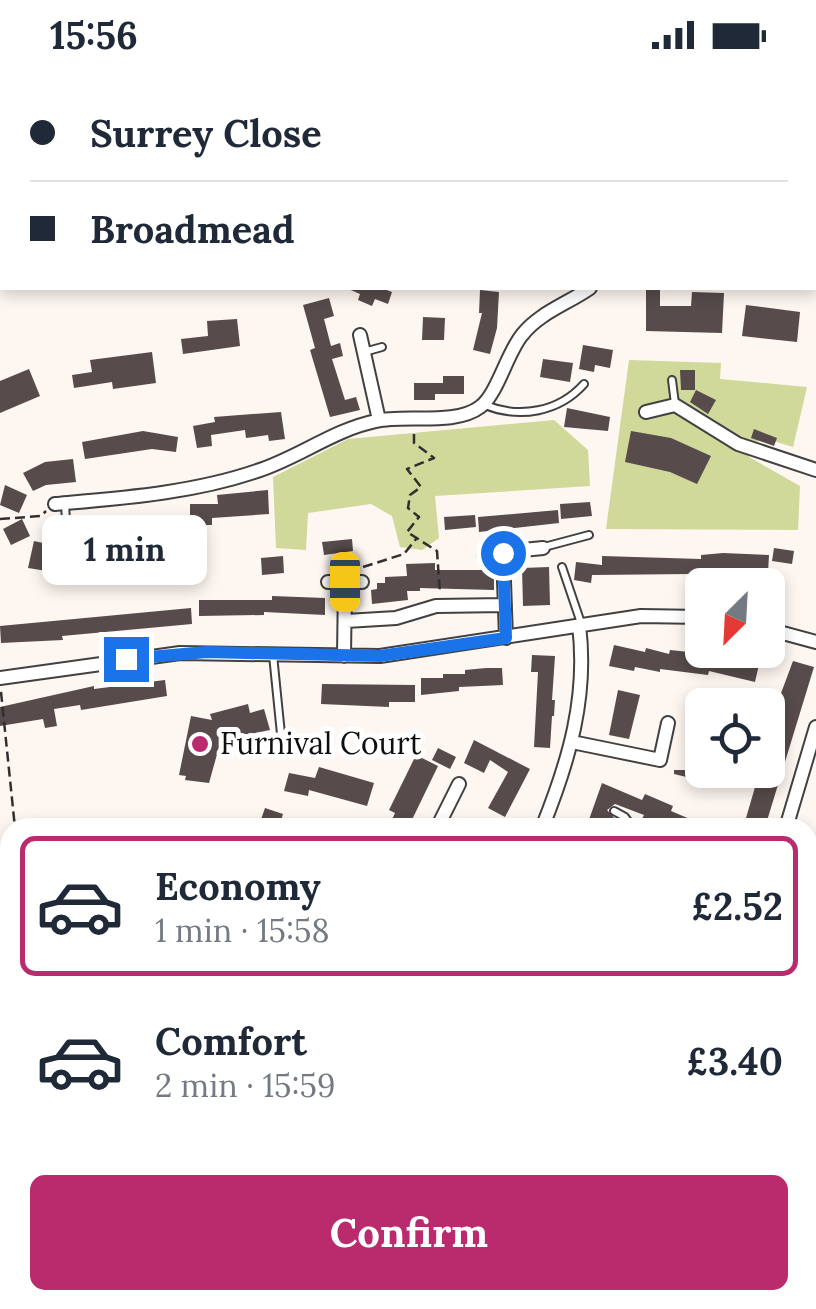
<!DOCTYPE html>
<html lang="en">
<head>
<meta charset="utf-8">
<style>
  body { margin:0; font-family:Lora,serif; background:#f6f6f7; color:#1f2937; height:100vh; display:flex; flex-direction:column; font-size:38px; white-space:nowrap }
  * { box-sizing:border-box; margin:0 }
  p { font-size:32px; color:#747a83 }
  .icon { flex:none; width:55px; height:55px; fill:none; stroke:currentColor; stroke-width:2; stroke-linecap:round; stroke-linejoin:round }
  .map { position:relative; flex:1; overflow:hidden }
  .sheet { position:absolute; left:0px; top:748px; width:818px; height:492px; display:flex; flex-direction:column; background:#fff; border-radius:30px 30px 0 0; box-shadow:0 5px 15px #0003 }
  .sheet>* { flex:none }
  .hud { position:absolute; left:0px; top:0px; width:818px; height:220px; box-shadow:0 5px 15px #0003; display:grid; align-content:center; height:220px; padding:0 30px; background:#fff }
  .needle { width:65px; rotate:204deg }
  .tools { position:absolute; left:685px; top:498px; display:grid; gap:20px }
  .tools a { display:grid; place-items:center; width:100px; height:100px; border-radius:15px; background:#fff; box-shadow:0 5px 15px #0003; font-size:50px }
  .end { position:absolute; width:45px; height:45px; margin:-22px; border:12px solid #1a73e8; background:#fff; box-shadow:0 0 0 5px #fff }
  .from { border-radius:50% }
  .bubble { position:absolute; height:70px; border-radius:15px; background:#fff; box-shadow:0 5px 15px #0003; font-size:32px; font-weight:800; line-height:70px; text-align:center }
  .car { position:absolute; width:30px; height:60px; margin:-30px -15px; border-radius:12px; box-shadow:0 0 8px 2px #0007; background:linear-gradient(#f5c518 24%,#345 0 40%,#f5c518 0 76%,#345 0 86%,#f5c518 0) }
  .hud b { display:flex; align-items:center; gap:35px; height:95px; font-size:38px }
  .hud b+b { border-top:2px solid #e0e1e3 }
  .hud i { width:25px; height:25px; background:#1f2937 }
  ul { padding:18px 0 0; list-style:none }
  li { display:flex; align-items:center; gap:30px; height:140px; margin:0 20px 15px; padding:0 10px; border:5px solid transparent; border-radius:15px }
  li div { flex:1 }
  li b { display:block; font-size:38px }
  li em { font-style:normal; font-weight:800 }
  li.current { border-color:#ba2b6e }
  li>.icon { width:90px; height:90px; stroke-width:1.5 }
  .action { display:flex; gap:20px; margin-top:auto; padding:20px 30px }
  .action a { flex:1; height:115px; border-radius:15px; background:#ba2b6e; color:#fff; font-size:40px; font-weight:800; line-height:115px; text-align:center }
  .status { display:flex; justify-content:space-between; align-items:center; height:70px; padding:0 50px; background:#fff; direction:ltr }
  .status svg { height:28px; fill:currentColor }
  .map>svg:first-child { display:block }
  .forest { fill:#d0d89a }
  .building { fill:#574b4b }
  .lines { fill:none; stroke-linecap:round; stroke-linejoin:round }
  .service-casing { stroke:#414141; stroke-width:10 }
  .minor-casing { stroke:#414141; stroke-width:16 }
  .tertiary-casing { stroke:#414141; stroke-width:19 }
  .trunk-casing { stroke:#1f1f1f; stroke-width:26 }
  .path { stroke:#303030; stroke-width:2.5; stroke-dasharray:10 5; stroke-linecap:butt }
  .service { stroke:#fff; stroke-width:6 }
  .minor { stroke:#fff; stroke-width:12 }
  .tertiary { stroke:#fff; stroke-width:15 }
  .trunk { stroke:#f27e64; stroke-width:22 }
  .route { stroke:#1a73e8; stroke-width:12 }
  .poi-dot { fill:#ba2b6e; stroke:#fff; stroke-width:4 }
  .labels { text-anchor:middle; stroke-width:10; stroke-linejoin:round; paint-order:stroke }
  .poi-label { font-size:30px; fill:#0e0e0e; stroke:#fff; text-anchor:start }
</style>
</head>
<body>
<div class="status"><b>15:56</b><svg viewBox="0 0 49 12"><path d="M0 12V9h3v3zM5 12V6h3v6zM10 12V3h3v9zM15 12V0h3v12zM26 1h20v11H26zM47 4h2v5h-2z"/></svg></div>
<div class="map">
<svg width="816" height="1239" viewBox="0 0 816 1239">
  <rect width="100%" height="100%" fill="#fef6f0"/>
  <path class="forest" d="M 629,290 L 721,293 L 720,309 L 807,317 L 793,377 L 760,367 L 749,387 L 800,416 L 798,460 L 606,459 Z
    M 554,350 L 588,380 L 590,416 L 435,426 L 439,468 L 422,480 L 400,477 L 392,446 L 371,434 L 308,443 L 306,480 L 276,478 L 273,407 L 348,369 Z"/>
  <path class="building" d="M 346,218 L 381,218 L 392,222 L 388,234 L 375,229 L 372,236 L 358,230 L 360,224 Z
    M 646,218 L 660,218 L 660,236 L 691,236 L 692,222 L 724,223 L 722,263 L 646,261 Z
    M 480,220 L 499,222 L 497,258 L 490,284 L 473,280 L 482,243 L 479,243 Z
    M 329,228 L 334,246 L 324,249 L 331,276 L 340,273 L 343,286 L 332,289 L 345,330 L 356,327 L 360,340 L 330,347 L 310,280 L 315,278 L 303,235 Z
    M 746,235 L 800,242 L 797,272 L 742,266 Z
    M 423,247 L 445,248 L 444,270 L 422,270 Z
    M 237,249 L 240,276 L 183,284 L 181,269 L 208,266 L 207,251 Z
    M 583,275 L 613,280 L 610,298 L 595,295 L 594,302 L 579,299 Z
    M 152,282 L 156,313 L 113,319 L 112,312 L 74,318 L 72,305 L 92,302 L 90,290 Z
    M 543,289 L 573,293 L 570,312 L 540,307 Z
    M 29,299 L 40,326 L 0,343 L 0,311 Z
    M 680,300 L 695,300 L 695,320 L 681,320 Z
    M 443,306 L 464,306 L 464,324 L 435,324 L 435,330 L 414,330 L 414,313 L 443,313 Z
    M 696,320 L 716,330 L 708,344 L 690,332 Z
    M 567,338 L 610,347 L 608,361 L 564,357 Z
    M 281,342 L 285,369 L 269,371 L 268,365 L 246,368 L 245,360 L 211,365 L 212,376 L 197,378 L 193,356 L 215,352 L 214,347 Z
    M 754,359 L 777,368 L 774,376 L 751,368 Z
    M 143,361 L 178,367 L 176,382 L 152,379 L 85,389 L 82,372 Z
    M 631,361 L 671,368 L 711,386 L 697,414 L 670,402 L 625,392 Z
    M 73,389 L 76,412 L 46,415 L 33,421 L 23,403 L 45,392 Z
    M 5,415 L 27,425 L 19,443 L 0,435 Z
    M 268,420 L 269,444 L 212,448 L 212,455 L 190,455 L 190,434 L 218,434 L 217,425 Z
    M 590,432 L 592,446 L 561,449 L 560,434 Z
    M 558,440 L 559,453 L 479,462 L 478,447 Z
    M 475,445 L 476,457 L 445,460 L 444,447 Z
    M 22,449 L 30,466 L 11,475 L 3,459 Z
    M 153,455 L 153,464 L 182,464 L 182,484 L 160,484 L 160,476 L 82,478 L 85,484 L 50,489 L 47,501 L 28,498 L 34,471 L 61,477 L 60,469 L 98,464 L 98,458 Z
    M 352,469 L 353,481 L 324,485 L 322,472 Z
    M 774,478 L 794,481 L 792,494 L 772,491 Z
    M 723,483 L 769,485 L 768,503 L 721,500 L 691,504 L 592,505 L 591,513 L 574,510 L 576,492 L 602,495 L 602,486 L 701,489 L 701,485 Z
    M 283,486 L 284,503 L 262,505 L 261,488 Z
    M 435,493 L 435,500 L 494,500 L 494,520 L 420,518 L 420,521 L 407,521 L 408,530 L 372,534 L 371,520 L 377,519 L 377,513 L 385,513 L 385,507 L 407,506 L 406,494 Z
    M 549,497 L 550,535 L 523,536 L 522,498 Z
    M 272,526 L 325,528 L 325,545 L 264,542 L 264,545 L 199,546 L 199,530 L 272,530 Z
    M 191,538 L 192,554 L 62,566 L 63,570 L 1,573 L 0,556 Z
    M 614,575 L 645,582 L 646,578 L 669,584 L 670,580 L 718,585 L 719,581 L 761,586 L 755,612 L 709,601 L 708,605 L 660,599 L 660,602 L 635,597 L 634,601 L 609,596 Z
    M 532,585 L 555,586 L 552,630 L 555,630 L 554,646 L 552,646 L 550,678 L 534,677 L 538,602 L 531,602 Z
    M 793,591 L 814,597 L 766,754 L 746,748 L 760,700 L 768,700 L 768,674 L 774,651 L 771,650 Z
    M 486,598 L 502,598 L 503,615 L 459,617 L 459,621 L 421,625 L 421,608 L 443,608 L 443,604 L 465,604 L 465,600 Z
    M 165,610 L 167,626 L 81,640 L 80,635 L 54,639 L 57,656 L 45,658 L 43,649 L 0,656 L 0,637 L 94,616 L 94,619 Z
    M 322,614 L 415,615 L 415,632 L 389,632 L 389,637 L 321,634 Z
    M 618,620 L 640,625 L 629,669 L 609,665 Z
    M 698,631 L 702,631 L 702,700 L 709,700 L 707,712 L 674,704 L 674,700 L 685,700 Z
    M 248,634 L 250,643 L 264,639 L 270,660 L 221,670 L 209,713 L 185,710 L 186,706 L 179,705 L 191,646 L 212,650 L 210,644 Z
    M 474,670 L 530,699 L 505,747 L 488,738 L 508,702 L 490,690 L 484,703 L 464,693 Z
    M 438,678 L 456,687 L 450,699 L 432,690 Z
    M 416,685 L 438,696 L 408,758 L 388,758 L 395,743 L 389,740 Z
    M 319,697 L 374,713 L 367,736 L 309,720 L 308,726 L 284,721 L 289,703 L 315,708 Z
    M 602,713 L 642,730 L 645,724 L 673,736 L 671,741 L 711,758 L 680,758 L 660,750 L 658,756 L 642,749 L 644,745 L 615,734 L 607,740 L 616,750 L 612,758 L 586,758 Z
    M 265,738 L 283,744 L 279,758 L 258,758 Z"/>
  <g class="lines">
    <g class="service-casing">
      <path id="service" d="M 364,282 L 382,277
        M 672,310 L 675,334
        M 485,335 C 520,349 559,342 584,314
        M 65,434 L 66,451
        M 544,477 L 589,465
        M 562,497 L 581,553
        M 715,515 L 715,511 L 756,514
        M 273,585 L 281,664
        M 614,741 L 625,747 L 633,758
        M 0,994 L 3,994"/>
    </g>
    <g class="minor-casing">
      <path id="minor" d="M 93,0 L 94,2
        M 478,2 L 479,0
        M 815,30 L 816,30
        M 360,265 L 379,350
        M 646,342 L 675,335 L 738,374 L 816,400
        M 55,434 C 123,428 193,423 257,401 C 298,388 333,360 376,351 C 405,344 455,356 480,337 C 497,325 507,283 522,265 C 539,243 567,234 590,218
        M 503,483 L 506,568
        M 484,484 L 543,478
        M 328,512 L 362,512
        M 346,551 L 396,548 L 436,536 L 505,535
        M 768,559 L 816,572
        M 344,586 L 345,512
        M 0,608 L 180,583 L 380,586 L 641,546 L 702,547
        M 572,672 L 660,690 L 668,653
        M 437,758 L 459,714
        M 542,758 C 569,691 588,627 579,555
        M 786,758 L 816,657
        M 0,1052 L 10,1056
        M 808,1064 L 816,1058
        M 0,1182 L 10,1149
        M 672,1230 L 682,1239
        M 434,1231 L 451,1239
        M 301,1239 L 303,1230"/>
    </g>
    <g class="tertiary-casing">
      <path id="tertiary" d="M 815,166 L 816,166
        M 0,206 L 2,205"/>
    </g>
    <g class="trunk-casing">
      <path id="trunk" d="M 808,1209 L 816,1200
        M 783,1239 L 789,1230"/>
    </g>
    <path class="path" d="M 414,364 L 414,373 L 434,388 L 407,399 L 421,417 L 410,425 L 408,438 L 419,447 L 407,462 L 437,481 L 440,524
      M 0,449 L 41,446 L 46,441
      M 363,497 L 404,484 L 416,469
      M 1,622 L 15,758
      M 42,1239 L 44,1230
      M 68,1239 L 70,1230
      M 108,1239 L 110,1230
      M 168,1239 L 169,1230
      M 216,1239 L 218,1230
      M 240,1239 L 243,1230
      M 349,1239 L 351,1230
      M 539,1239 L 548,1230"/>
    <use href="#service" class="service"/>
    <use href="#minor" class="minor"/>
    <use href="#tertiary" class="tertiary"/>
    <use href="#trunk" class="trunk"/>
  </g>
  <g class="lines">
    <path class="route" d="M 126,589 L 207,582 L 380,586 L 506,568 L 503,483"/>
  </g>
  <circle class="poi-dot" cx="200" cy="674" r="10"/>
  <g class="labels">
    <g class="poi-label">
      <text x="220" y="684">Furnival Court</text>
    </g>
  </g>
</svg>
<div class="tools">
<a><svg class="needle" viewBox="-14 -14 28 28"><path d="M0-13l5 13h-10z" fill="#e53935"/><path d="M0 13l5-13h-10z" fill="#747a83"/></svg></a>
<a><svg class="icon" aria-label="locate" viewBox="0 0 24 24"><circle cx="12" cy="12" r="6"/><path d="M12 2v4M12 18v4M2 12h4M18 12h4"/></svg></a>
</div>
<i class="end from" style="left:503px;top:483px"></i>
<i class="end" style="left:126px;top:589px"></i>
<div class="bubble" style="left:42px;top:445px;width:165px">1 min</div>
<i class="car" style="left:345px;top:512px;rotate:180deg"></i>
<div class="hud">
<b><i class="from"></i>Surrey Close</b>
<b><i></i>Broadmead</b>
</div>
<section class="sheet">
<ul>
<li class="current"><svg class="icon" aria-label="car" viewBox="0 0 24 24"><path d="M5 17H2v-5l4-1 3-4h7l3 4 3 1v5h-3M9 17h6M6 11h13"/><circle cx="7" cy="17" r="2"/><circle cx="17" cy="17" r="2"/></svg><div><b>Economy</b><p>1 min · 15:58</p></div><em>£2.52</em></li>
<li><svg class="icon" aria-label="car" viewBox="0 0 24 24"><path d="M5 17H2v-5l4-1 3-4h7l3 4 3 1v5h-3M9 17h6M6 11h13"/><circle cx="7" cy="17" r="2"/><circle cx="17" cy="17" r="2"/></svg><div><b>Comfort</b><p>2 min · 15:59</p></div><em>£3.40</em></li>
</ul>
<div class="action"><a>Confirm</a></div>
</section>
</div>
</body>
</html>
